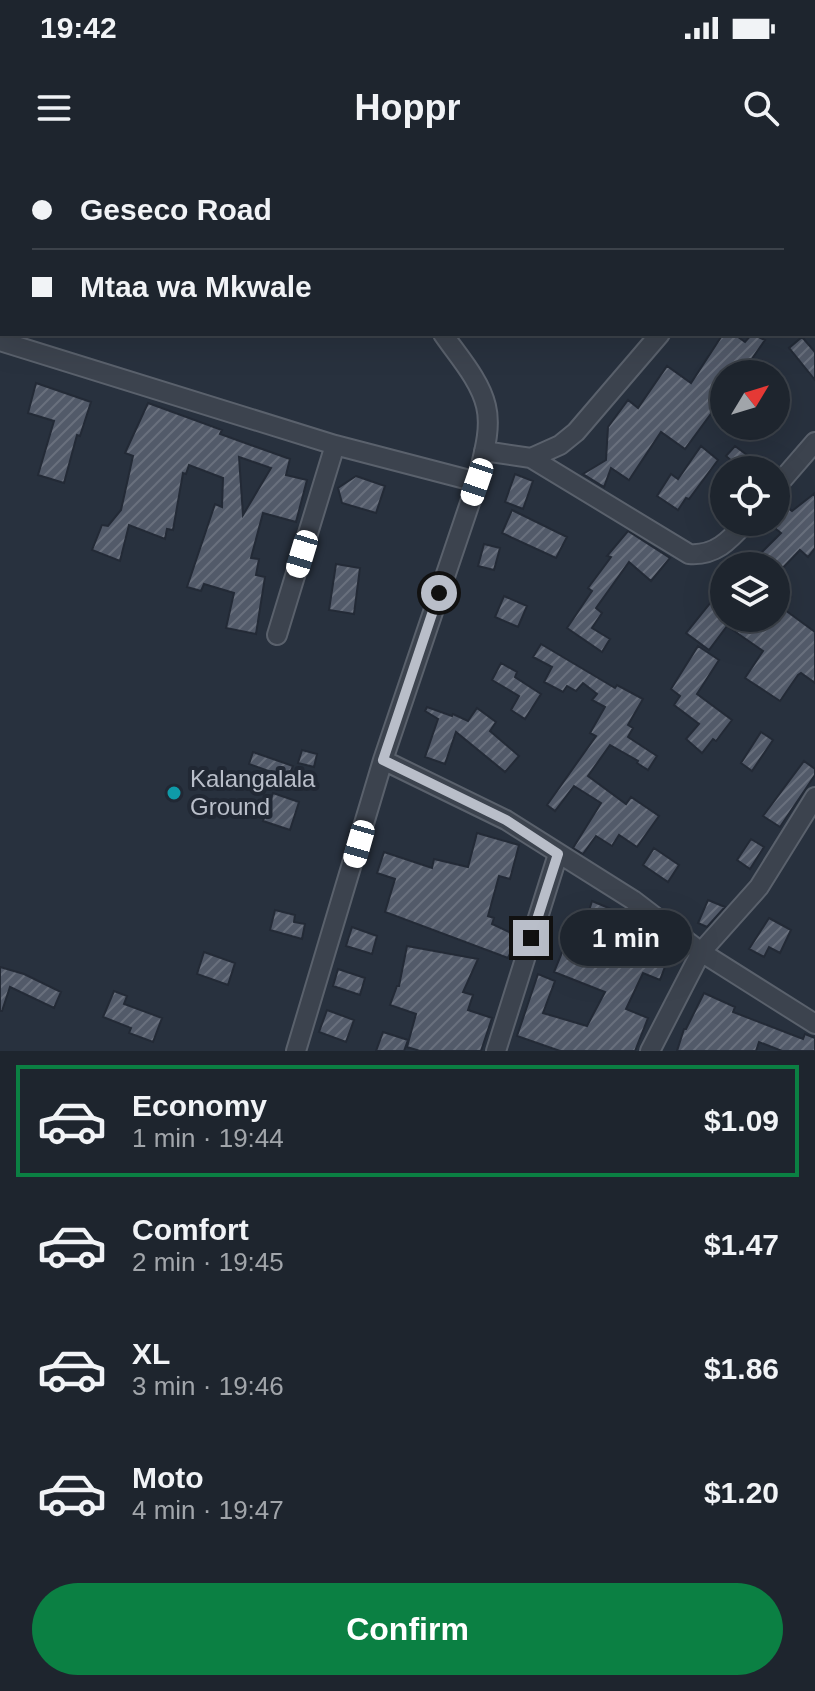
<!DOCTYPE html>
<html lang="en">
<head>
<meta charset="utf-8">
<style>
  body { margin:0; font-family:Helvetica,sans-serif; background:#2b313a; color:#f1f3f6; height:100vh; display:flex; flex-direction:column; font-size:30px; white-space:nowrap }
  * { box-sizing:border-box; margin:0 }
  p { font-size:26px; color:#a1a5aa }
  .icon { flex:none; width:44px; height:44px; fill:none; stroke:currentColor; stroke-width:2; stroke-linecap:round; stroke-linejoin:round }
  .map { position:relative; height:891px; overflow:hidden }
  .side { display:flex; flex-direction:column; background:#1e252e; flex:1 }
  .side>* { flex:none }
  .banner { position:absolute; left:0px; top:0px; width:816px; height:176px; box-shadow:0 8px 32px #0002,0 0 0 2px #3c424a; display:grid; align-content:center; height:176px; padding:0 32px; background:#1e252e }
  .needle { width:52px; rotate:52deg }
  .buttons { position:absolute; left:710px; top:200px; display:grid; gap:16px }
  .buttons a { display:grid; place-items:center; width:80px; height:80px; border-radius:50%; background:#1e252e; box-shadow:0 8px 32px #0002,0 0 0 2px #3c424a; font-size:40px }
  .end { position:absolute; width:36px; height:36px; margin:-18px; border:10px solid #b9bec9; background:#111; box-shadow:0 0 0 4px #111 }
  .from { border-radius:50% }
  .bubble { position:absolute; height:56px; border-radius:28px; background:#1e252e; box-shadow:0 8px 32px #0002,0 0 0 2px #3c424a; font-size:26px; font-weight:600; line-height:56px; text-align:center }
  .car { position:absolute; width:24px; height:48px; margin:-24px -12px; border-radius:10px; box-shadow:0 0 6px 2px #0007; background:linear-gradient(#fff 24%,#345 0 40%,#fff 0 76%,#345 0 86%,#fff 0) }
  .banner b { display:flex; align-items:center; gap:28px; height:76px; font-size:30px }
  .banner b+b { border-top:2px solid #3c424a }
  .banner i { width:20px; height:20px; background:#f1f3f6 }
  ul { padding:14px 0 0; list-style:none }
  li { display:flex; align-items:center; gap:24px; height:112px; margin:0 16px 12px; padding:0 16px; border:4px solid transparent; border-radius:0px }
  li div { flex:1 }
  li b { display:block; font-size:30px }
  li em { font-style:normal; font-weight:600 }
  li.selected { border-color:#0b8043 }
  li>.icon { width:72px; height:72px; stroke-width:1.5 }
  .action { display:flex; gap:16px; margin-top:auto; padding:16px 32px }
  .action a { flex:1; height:92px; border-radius:48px; background:#0b8043; color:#fff; font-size:32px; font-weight:600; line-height:92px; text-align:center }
  .status { display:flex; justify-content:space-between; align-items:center; height:56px; padding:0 40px; background:#1e252e; direction:ltr }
  .status svg { height:22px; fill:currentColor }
  header { display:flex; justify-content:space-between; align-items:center; height:104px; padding:0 32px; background:#1e252e; font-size:36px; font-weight:600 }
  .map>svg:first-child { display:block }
  .building { fill:url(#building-hatch); stroke:#232a36; stroke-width:2; fill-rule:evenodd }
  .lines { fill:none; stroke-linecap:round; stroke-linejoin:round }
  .minor-casing { stroke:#5a616c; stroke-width:22 }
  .minor { stroke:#3c434e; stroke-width:18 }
  .route { stroke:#b9bec9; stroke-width:10 }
  .culture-dot { fill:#0f9aa8; stroke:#212834; stroke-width:3 }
  .labels { text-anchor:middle; stroke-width:8; stroke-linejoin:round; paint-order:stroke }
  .poi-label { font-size:24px; fill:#b9bec9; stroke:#212834; text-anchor:start }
</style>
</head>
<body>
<div class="status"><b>19:42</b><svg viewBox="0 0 49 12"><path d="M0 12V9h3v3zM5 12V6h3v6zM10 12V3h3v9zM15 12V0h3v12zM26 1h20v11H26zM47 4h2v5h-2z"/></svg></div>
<header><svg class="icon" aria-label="menu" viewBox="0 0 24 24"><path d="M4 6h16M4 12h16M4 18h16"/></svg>Hoppr<svg class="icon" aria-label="search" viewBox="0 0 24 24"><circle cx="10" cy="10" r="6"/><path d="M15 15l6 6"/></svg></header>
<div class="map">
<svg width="815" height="891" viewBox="0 0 815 891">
  <defs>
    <pattern id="building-hatch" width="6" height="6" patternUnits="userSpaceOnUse" patternTransform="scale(2)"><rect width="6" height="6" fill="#525a69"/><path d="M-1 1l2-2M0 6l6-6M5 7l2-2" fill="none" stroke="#69707d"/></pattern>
  </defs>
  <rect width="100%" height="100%" fill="#28313e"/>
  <path class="building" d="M 723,174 L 734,174 L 745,182 L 752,174 L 765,180 L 749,203 L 762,214 L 724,214 L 724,236 L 685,289 L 661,272 L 629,320 L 611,308 L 604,327 L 583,314 L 606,300 L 608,267 L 628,240 L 638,248 L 667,206 L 691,223 Z
    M 802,177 L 815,192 L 815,220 L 789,188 Z
    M 36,223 L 91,242 L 80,276 L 77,275 L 64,323 L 38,315 L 54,261 L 28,253 Z
    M 148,243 L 222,270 L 220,274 L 290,299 L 286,315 L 307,320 L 296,362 L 263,353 L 251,398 L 259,399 L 256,415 L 265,417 L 256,474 L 226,468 L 234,433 L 204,424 L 201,431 L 187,427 L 215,344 L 222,347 L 223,318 L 189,305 L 186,314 L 183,313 L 173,370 L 167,369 L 165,379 L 129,365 L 120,401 L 92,390 L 102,365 L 108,366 L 121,350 L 133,296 L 125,293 ZM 239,297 L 271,308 L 243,355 Z
    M 701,286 L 718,300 L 689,339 L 686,338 L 678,350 L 657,336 L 671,314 L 678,319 Z
    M 735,286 L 751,298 L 741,309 L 726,296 Z
    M 515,314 L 533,321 L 523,349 L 505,342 Z
    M 356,316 L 385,326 L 376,353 L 342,343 L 338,328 Z
    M 815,333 L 815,388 L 808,397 L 800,390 L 776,415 L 776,406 L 769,406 L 758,396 L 781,373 L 776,369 L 776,339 L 792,351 Z
    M 512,350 L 567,377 L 556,398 L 502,373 Z
    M 628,371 L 670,398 L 651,421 L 629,402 L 596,448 L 602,453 L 592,468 L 610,479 L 602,492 L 567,468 L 592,431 L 588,428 L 611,397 L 607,396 Z
    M 484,384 L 500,388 L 494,410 L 478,406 Z
    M 336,404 L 360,408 L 354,454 L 329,450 Z
    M 776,429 L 791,437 L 785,450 L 815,472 L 815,523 L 801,513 L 798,515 L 780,541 L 745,518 L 763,491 L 727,466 L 709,490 L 686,473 L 715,437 L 724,443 L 724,458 L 776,458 Z
    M 504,436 L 527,446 L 518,467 L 495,457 Z
    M 541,484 L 615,528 L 617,525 L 643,539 L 628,565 L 633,568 L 628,577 L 657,596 L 648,610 L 637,603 L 638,601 L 610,585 L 588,616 L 626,644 L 631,637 L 659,656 L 637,687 L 619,675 L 612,686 L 596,676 L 583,694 L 573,688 L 601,643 L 574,626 L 555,651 L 547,645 L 596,576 L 590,573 L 605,547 L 592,540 L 597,534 L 583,523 L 576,531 L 567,526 L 563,532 L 544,522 L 552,507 L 533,497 Z
    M 698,486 L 719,500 L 697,534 L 732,560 L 716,581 L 713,579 L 702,593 L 686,579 L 699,564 L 674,545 L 680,536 L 671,529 Z
    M 501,503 L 517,512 L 515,517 L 541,534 L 525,559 L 511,550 L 519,536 L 492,520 Z
    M 427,547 L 452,556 L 453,554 L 468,561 L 477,548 L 496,562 L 490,571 L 519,596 L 505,612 L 456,572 L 445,604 L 425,597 L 438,559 L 425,551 Z
    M 761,572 L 773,580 L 752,611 L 741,603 Z
    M 302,590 L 317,594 L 314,607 L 298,603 Z
    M 253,592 L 293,606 L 288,618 L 249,604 Z
    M 804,601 L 815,609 L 815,615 L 780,667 L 763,656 Z
    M 273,633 L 299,642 L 290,670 L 263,661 Z
    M 477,673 L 519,685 L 510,719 L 499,716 L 488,756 L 494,758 L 492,764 L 518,776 L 508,798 L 385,752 L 395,719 L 377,713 L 384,692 L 432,708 L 434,699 L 468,707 Z
    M 751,679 L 764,687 L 750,709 L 737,700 Z
    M 654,688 L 679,705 L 668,722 L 643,705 Z
    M 708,740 L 725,747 L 707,767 L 698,763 Z
    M 592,741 L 623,754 L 618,766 L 672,788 L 660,820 L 643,813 L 626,849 L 648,858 L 635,891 L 560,891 L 517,876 L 538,814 L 555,821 L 543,853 L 587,866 L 605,832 L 554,812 L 565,785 L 577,790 Z
    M 275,750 L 295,755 L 294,762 L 305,764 L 302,779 L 270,770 Z
    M 769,758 L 791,770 L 780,793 L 769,787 L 764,797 L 749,789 Z
    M 352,767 L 377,776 L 372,794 L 346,786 Z
    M 407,786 L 478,799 L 463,832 L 473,835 L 468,850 L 492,858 L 481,891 L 420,891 L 407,887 L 416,854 L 390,845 L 397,826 L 399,826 Z
    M 204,792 L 235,803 L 228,825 L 197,814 Z
    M 0,807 L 24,814 L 61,832 L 54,848 L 10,827 L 2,851 L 0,851 Z
    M 338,809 L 365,818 L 360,835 L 333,826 Z
    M 114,831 L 127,836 L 124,844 L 162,858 L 153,882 L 129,873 L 131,868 L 103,857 Z
    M 704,833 L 735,847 L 733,852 L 803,879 L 805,874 L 815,878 L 815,891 L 782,891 L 759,882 L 756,891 L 677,891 L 684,869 L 686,869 Z
    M 327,850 L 354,860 L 346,882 L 319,872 Z
    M 383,872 L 408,880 L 404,891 L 376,891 Z"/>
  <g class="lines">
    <g class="minor-casing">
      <path id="minor" d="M 313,0 L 315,2
        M 808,2 L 810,0
        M 0,181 L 335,285 L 477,322
        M 484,291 L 531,298 L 560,285 L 576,272 L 660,174
        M 531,298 L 689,394 C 715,396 729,381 746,362
        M 776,327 L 815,282
        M 277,475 L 335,285
        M 383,600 L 506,660 L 633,740 L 701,792 L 815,864
        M 296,891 L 383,600 L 477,322 C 482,299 492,270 486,246 C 480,220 458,196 443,174
        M 496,891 L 558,694
        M 650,891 L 701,792 L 759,727 L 815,637"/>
    </g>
    <use href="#minor" class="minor"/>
  </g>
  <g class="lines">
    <path class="route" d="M 439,433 L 383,600 L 506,660 L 558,694 L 531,778"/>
  </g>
  <circle class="culture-dot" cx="174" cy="633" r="8"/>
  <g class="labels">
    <g class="poi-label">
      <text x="190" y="627">Kalangalala<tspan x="190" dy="28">Ground</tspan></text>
    </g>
  </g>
</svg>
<div class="buttons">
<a><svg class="needle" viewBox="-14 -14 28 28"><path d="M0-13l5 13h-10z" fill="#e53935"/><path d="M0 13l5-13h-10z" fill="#a1a5aa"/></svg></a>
<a><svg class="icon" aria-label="locate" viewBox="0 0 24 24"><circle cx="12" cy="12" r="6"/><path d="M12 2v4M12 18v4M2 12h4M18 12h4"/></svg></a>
<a><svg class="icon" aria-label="layers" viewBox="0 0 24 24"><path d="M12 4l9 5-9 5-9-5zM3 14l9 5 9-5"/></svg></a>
</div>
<i class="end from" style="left:439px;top:433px"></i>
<i class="end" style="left:531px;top:778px"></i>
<div class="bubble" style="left:560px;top:750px;width:132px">1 min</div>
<i class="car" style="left:477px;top:322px;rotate:199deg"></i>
<i class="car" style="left:302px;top:394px;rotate:197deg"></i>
<i class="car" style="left:359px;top:684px;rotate:196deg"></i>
<div class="banner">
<b><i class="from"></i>Geseco Road</b>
<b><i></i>Mtaa wa Mkwale</b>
</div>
</div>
<section class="side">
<ul>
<li class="selected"><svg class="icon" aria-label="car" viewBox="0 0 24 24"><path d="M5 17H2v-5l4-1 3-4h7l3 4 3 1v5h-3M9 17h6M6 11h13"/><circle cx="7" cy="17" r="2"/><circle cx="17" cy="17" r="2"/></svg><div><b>Economy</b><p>1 min · 19:44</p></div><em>$1.09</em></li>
<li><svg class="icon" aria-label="car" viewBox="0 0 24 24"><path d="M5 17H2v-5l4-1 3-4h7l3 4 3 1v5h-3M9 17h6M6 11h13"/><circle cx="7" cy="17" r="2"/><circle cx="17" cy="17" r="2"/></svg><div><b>Comfort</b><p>2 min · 19:45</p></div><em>$1.47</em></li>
<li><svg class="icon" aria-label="car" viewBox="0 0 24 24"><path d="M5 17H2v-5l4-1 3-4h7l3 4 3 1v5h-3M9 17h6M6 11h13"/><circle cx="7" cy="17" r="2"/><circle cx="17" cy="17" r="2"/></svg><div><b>XL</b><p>3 min · 19:46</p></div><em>$1.86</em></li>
<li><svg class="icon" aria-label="car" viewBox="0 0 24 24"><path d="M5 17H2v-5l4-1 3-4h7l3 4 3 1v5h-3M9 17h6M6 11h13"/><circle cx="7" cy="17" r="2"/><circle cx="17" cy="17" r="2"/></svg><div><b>Moto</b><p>4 min · 19:47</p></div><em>$1.20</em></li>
</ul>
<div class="action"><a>Confirm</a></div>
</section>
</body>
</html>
